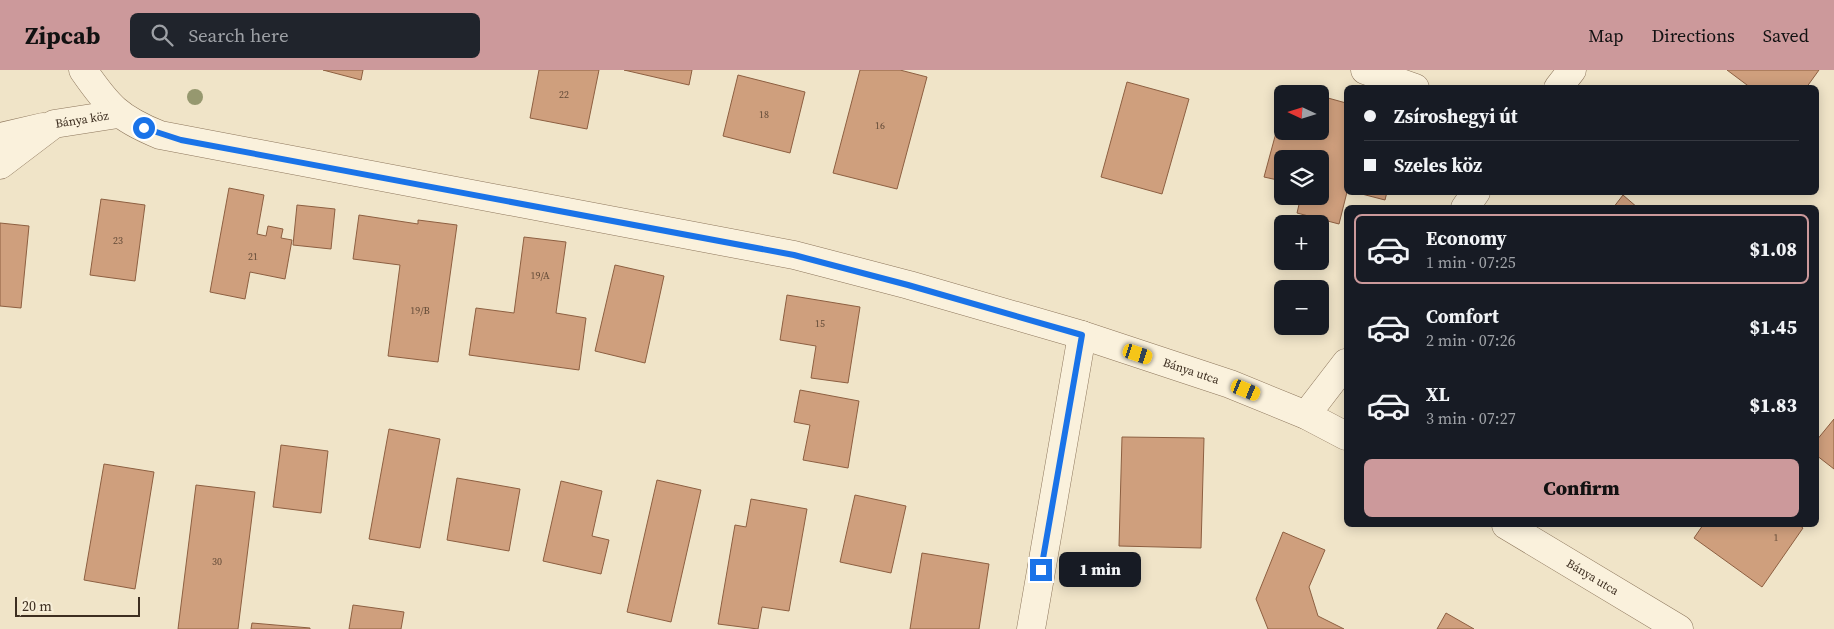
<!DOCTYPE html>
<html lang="en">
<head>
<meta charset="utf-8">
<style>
  body { margin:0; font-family:"Source Serif 4",serif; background:#20242c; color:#f1f3f6; height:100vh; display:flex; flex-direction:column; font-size:19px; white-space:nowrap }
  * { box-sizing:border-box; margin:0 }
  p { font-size:16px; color:#9ea1a6 }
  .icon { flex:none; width:28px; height:28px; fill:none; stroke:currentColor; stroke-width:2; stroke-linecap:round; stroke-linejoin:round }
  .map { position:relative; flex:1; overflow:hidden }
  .sheet { position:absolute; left:1344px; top:135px; width:475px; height:322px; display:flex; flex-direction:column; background:#171b24; border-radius:8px; box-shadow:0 2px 12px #0003 }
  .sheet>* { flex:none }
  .hud { position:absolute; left:1344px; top:15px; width:475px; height:110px; border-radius:8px; box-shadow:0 2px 12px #0003; display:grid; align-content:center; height:110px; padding:0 20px; background:#171b24 }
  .needle { width:32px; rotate:274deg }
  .controls { position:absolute; left:1274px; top:15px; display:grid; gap:10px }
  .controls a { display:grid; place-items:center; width:55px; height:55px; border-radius:8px; background:#171b24; box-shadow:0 2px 12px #0003; font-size:25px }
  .scale { position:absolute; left:15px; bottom:12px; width:125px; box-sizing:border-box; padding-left:5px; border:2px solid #3d2e20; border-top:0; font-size:14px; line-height:18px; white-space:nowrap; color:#3d2e20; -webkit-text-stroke:4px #f7eed8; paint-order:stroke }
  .end { position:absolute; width:22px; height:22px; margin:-11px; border:6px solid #1a73e8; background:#fff; box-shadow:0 0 0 2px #fff }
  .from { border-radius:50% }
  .bubble { position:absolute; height:35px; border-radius:8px; background:#171b24; box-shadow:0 2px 12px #0003; font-size:16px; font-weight:800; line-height:35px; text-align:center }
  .car { position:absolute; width:15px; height:30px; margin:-15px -8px; border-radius:6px; box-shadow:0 0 4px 1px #0007; background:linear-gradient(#f5c518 24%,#345 0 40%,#f5c518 0 76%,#345 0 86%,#f5c518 0) }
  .hud b { display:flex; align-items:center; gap:18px; height:48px; font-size:19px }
  .hud b+b { border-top:1px solid #363941 }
  .hud i { width:12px; height:12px; background:#f1f3f6 }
  ul { padding:9px 0 0; list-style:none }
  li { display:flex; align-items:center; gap:15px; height:70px; margin:0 10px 8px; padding:0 10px; border:2px solid transparent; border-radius:8px }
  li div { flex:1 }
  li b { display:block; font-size:19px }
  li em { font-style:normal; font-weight:800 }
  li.active { border-color:#cc999b }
  li>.icon { width:45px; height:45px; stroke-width:1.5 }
  .action { display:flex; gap:10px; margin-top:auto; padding:10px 20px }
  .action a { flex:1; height:58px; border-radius:8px; background:#cc999b; color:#111; font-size:20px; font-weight:800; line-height:58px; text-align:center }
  header { display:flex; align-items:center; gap:30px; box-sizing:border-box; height:70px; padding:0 25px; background:#cc999b; color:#111 }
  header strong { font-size:24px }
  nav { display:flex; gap:28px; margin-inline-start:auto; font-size:18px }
  .search { width:350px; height:45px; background:#20242c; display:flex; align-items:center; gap:12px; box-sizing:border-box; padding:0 18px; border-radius:8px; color:#9ea1a6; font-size:19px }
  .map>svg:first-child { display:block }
  .building { fill:#cf9f7d; stroke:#8d5f41 }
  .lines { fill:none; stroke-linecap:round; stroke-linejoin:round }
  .minor-casing { stroke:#8d765c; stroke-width:29 }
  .minor { stroke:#faf1dc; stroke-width:28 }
  .tree { fill:#96986f }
  .route { stroke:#1a73e8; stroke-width:6 }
  .labels { text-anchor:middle; stroke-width:4; stroke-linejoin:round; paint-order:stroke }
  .number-label { font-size:10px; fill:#624a37 }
  .street-label { font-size:12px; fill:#3d2e20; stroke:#f7eed8 }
</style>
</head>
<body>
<header>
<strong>Zipcab</strong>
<div class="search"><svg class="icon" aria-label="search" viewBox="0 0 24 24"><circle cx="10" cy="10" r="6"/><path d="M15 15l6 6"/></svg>Search here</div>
<nav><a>Map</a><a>Directions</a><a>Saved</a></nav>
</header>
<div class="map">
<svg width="1834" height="559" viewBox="0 0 1834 559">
  <rect width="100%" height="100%" fill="#f0e4c8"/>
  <path class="building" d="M 323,0 L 363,0 L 361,10 Z
    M 539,0 L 599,0 L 587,59 L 530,48 Z
    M 624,0 L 692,0 L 689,15 Z
    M 860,0 L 900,0 L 927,7 L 897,119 L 833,103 Z
    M 1727,0 L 1819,0 L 1806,18 L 1751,18 Z
    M 738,5 L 805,22 L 790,83 L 723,66 Z
    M 1127,12 L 1189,29 L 1162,124 L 1101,107 Z
    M 1328,28 L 1346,33 L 1347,122 L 1339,154 L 1297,143 L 1301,126 L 1320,126 L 1320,89 L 1282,89 L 1282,111 L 1264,107 L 1280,48 L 1282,48 L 1282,61 L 1320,61 Z
    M 229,118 L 264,125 L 257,164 L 266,166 L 268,156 L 283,159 L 281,168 L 292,170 L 285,209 L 250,202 L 245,229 L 210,222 Z
    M 1354,122 L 1387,122 L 1385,130 Z
    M 1623,125 L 1638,138 L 1613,138 Z
    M 101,129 L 145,135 L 135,211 L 90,205 Z
    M 297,135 L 335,139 L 331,179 L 293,175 Z
    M 359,145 L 418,154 L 418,150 L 457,155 L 438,292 L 388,286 L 400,195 L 353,189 Z
    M 0,153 L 29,156 L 21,238 L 0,236 Z
    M 524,167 L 566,172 L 556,243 L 586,248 L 579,300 L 469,285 L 476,238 L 514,243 Z
    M 615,195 L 664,206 L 645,293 L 595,281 Z
    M 787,225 L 860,237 L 848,313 L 811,308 L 816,276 L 780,270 Z
    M 800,320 L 859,331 L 848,398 L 803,390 L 810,355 L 794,352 Z
    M 1834,349 L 1834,399 L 1816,385 L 1816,371 Z
    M 389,359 L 440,369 L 420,478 L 369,469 Z
    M 1122,367 L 1204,368 L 1201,478 L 1119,476 Z
    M 281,375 L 328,381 L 321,443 L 273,437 Z
    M 104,394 L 154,402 L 135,519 L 84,510 Z
    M 457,408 L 520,419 L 509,481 L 447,470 Z
    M 657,410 L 701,420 L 671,552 L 627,542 Z
    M 561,411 L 602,421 L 592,466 L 609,470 L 601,504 L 543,491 Z
    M 196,415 L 255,422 L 238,559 L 178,559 Z
    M 855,425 L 906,436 L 891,503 L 840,492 Z
    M 751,429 L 807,439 L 789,541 L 762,537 L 758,559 L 718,554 L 735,455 L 746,457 Z
    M 1703,455 L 1799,455 L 1803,458 L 1762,517 L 1694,468 Z
    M 1283,462 L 1325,480 L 1309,517 L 1318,546 L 1344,559 L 1268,559 L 1256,529 Z
    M 922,483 L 989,494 L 979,559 L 910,559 Z
    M 353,535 L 404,542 L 401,559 L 349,559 Z
    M 1446,543 L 1474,559 L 1437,559 Z
    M 252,553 L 310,558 L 310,559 L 251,559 Z"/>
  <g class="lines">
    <g class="minor-casing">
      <g id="minor">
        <path id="s1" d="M 83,0 C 108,36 118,48 160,65 L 794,185 L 909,215 L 1082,265 L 1230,314 L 1306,345 L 1346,366"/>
        <path d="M 1365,0 L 1415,18"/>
        <path d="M 1558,18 L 1572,0"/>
        <path d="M 0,67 L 43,57"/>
        <path id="s2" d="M 0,95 L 54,54 L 118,44"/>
        <path d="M 1465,138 L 1476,122"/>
        <path d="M 1306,345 L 1346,293"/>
        <path id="s3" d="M 1506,455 L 1679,559"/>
        <path d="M 1031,559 L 1082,265"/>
      </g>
    </g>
    <use href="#minor" class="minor"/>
  </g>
  <circle class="tree" cx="195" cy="27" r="8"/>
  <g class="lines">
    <path class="route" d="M 144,58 L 181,70 L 794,185 L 908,215 L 1082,265 L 1041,500"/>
  </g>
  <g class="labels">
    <g class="number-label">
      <text x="564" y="28">22</text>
      <text x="764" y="48">18</text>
      <text x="880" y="59">16</text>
      <text x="118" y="174">23</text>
      <text x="253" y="190">21</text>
      <text x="540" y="209">19/A</text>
      <text x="420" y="244">19/B</text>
      <text x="820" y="257">15</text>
      <text x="1776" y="471">1</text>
      <text x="217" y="495">30</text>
    </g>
    <g class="street-label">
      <text dy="4" stroke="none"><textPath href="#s2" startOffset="96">Bánya köz</textPath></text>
      <text dy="4" stroke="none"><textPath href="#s1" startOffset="1162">Bánya utca</textPath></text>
      <text dy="4" stroke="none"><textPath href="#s3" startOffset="101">Bánya utca</textPath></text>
    </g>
  </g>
</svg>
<div class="controls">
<a><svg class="needle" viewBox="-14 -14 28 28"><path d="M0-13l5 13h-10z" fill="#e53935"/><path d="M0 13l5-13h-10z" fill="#9ea1a6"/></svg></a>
<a><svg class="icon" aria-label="layers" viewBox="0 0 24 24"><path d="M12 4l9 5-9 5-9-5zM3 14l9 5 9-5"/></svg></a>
<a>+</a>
<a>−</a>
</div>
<div class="scale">20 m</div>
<i class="end from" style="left:144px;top:58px"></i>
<i class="end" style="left:1041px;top:500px"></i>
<div class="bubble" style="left:1059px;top:482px;width:82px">1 min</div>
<i class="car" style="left:1138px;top:284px;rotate:108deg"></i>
<i class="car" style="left:1246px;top:320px;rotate:112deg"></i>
<div class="hud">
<b><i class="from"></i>Zsíroshegyi út</b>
<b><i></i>Szeles köz</b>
</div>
<section class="sheet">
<ul>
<li class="active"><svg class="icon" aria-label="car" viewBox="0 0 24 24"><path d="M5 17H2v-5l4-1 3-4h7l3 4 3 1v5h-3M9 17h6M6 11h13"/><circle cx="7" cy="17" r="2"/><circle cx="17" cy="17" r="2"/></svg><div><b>Economy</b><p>1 min · 07:25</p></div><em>$1.08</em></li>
<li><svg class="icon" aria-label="car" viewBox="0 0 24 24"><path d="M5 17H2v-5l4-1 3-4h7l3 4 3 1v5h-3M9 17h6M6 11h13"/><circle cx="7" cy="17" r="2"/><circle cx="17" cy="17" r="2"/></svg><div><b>Comfort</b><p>2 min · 07:26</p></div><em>$1.45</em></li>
<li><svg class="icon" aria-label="car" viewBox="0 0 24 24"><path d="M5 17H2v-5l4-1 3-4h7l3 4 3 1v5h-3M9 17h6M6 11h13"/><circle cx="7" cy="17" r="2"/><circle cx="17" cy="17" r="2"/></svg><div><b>XL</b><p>3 min · 07:27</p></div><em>$1.83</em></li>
</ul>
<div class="action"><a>Confirm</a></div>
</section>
</div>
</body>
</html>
